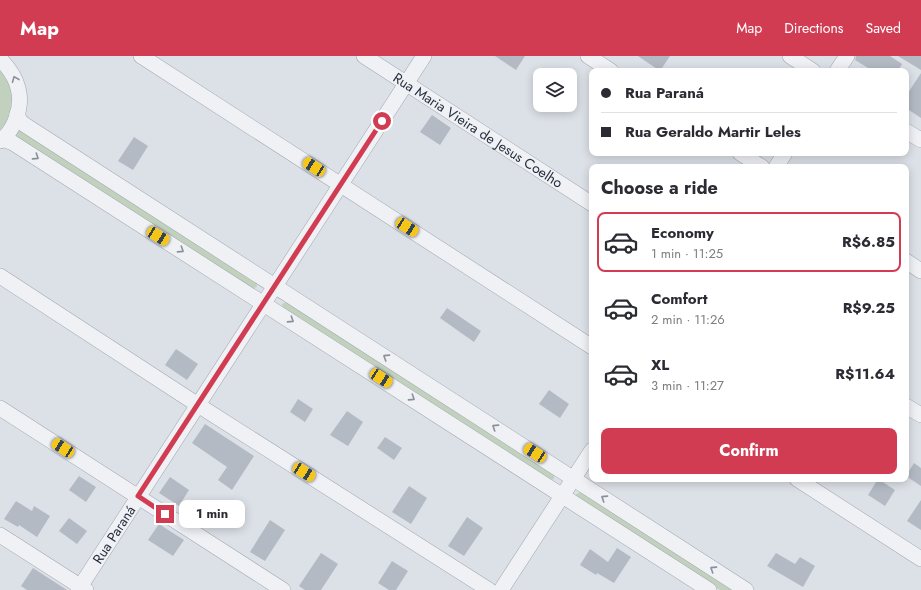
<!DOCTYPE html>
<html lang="en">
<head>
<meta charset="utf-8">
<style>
  body { margin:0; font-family:Jost,sans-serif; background:#f7f7f7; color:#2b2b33; height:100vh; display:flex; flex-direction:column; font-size:15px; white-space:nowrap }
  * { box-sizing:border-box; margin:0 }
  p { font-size:13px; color:#7c7c81 }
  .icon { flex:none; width:22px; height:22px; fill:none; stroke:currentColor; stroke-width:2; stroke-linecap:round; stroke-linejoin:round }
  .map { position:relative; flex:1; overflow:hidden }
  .side { position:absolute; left:589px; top:108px; width:320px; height:318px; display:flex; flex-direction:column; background:#fff; border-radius:8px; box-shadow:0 2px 10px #0003 }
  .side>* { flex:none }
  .guide { position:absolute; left:589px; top:12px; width:320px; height:88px; border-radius:8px; box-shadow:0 2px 10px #0003; display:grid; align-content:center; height:88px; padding:0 12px; background:#fff }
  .buttons { position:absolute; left:533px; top:12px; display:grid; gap:8px }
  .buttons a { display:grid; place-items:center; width:44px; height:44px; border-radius:8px; background:#fff; box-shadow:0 2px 10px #0003; font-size:20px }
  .end { position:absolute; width:18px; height:18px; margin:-9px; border:5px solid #d13c52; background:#fff; box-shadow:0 0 0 2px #fff }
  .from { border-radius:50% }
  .bubble { position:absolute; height:28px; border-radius:8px; background:#fff; box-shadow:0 2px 10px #0003; font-size:13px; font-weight:700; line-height:28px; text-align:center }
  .car { position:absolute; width:12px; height:24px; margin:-12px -6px; border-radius:5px; box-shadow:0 0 3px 1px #0007; background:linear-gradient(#f5c518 24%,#345 0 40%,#f5c518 0 76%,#345 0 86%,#f5c518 0) }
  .guide b { display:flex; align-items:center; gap:14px; height:38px; font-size:15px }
  .guide b+b { border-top:1px solid #e1e1e2 }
  .guide i { width:10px; height:10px; background:#2b2b33 }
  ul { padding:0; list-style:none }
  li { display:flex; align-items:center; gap:12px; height:60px; margin:0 8px 6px; padding:0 4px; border:2px solid transparent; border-radius:8px }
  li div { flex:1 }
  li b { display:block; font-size:15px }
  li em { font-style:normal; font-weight:700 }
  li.active { border-color:#d13c52 }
  li>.icon { width:36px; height:36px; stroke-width:1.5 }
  h2 { padding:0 12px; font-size:18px; line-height:48px }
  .primary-button { display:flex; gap:8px; margin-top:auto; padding:8px 12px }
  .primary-button a { flex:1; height:46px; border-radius:8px; background:#d13c52; color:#fff; font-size:16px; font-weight:700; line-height:46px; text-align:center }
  header { display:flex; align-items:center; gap:24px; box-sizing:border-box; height:56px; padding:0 20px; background:#d13c52; color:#fff }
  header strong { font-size:19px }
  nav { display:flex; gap:22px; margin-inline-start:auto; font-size:14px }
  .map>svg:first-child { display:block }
  .green { fill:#c2d1bd }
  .building { fill:#b4bac4 }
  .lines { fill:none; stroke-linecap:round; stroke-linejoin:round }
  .minor-casing { stroke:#a2a8b1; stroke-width:16 }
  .minor { stroke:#eff1f5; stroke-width:15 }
  .oneway { stroke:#8a909a }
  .route { stroke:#d13c52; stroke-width:5 }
  .labels { text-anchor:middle; stroke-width:3.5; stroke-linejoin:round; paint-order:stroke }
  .street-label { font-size:14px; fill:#262e3e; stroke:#eceff5 }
</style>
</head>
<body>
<header>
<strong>Map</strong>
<nav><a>Map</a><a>Directions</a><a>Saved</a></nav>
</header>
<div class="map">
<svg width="921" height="534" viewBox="0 0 921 534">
  <rect width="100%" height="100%" fill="#dce1e7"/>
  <path class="green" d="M 0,13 C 17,30 15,57 0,74 Z
    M 19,73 L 256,226 L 257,231 L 253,232 L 15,80 Z
    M 287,246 L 554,418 L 554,423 L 551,424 L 283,253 L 282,248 Z
    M 581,436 L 733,534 L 720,534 L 577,443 L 576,438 Z"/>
  <path class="building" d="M 495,0 L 525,0 L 516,14 Z
    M 638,0 L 670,0 L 660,15 Z
    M 856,0 L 890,0 L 902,8 L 898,15 L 873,15 L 855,4 Z
    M 898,0 L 921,0 L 921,14 Z
    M 921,17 L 921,62 L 906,52 L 906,40 Z
    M 432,59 L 451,72 L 440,89 L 420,76 Z
    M 134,81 L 148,90 L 133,114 L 118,105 Z
    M 447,252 L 481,275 L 474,286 L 440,262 Z
    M 176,293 L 198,308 L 187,324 L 165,309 Z
    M 549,334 L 569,348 L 560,362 L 539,348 Z
    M 298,343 L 313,353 L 305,366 L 290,356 Z
    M 347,355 L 363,366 L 348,390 L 330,379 Z
    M 205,368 L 254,400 L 232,434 L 218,424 L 227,411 L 192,387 Z
    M 385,381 L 402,392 L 394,404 L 377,392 Z
    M 914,407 L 921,412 L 921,430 L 906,420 Z
    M 79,420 L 96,431 L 86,446 L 69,434 Z
    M 170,421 L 189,434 L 179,450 L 159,437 Z
    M 878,423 L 895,434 L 885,450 L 868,439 Z
    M 409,430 L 427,442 L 411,468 L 392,456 Z
    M 921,444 L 921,474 L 907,465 Z
    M 16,445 L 32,455 L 34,450 L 50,460 L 37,481 L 19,469 L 18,471 L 4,463 Z
    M 467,461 L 483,472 L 464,500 L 448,490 Z
    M 69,462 L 87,475 L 77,488 L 59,475 Z
    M 270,464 L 285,474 L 265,505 L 250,496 Z
    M 159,468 L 184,484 L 173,500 L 148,484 Z
    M 617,492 L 631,501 L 614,527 L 597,517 L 596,519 L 580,509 L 590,493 L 608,506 Z
    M 321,497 L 338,508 L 321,534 L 305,534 L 299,530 Z
    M 776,497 L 795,508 L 800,501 L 815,510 L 803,531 L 767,510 Z
    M 392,505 L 408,515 L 396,534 L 389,534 L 378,527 Z
    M 33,512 L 67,534 L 27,534 L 21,530 Z"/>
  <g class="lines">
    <g class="minor-casing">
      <g id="minor">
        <path d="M 141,0 L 592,291"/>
        <path id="s1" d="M 364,0 L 592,148"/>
        <path d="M 588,0 L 611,15"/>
        <path d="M 790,0 L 813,15"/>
        <path d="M 0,3 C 8,11 15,20 18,32 C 23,50 15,74 0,85"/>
        <path d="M 837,15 L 847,0"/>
        <path d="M 17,58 L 20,65 L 25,69 L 746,534"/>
        <path d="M 906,75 L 921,84"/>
        <path d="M 2,83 L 13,87 L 709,534"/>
        <path d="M 740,97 L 762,111"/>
        <path d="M 776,111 L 785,97"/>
        <path d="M 906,205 L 921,215"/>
        <path d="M 0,220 L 198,349 L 489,534"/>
        <path d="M 906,350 L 921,359"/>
        <path d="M 0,352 L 283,534"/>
        <path d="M 797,423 L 921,503"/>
        <path d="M 0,479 L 86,534"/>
        <path id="s2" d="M 78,534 L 424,0"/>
        <path d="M 501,534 L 592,394"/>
      </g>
    </g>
    <use href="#minor" class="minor"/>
  </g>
  <defs><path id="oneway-chevron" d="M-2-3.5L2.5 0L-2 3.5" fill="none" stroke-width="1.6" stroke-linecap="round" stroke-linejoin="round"/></defs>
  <g class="oneway">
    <use href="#oneway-chevron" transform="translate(15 23) rotate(-112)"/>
    <use href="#oneway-chevron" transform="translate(36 101) rotate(33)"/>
    <use href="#oneway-chevron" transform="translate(181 194) rotate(33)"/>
    <use href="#oneway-chevron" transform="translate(291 264) rotate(33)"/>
    <use href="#oneway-chevron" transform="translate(386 301) rotate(-147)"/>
    <use href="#oneway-chevron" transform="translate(412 342) rotate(33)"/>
    <use href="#oneway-chevron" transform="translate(495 371) rotate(-147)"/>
    <use href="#oneway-chevron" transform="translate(604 442) rotate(-147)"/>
    <use href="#oneway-chevron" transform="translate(713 513) rotate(-147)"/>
  </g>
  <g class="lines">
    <path class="route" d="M 165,458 L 138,440 L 382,65"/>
  </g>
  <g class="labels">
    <g class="street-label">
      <text dy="5" stroke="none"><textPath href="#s1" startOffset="136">Rua Maria Vieira de Jesus Coelho</textPath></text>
      <text dy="5" stroke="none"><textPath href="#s2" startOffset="66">Rua Paraná</textPath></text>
    </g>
  </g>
</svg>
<div class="buttons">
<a><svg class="icon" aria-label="layers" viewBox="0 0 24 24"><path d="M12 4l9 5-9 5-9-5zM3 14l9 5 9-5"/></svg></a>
</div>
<i class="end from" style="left:382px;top:65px"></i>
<i class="end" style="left:165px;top:458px"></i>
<div class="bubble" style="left:179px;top:444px;width:66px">1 min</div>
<i class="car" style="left:314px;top:111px;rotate:303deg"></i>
<i class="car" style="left:407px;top:171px;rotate:123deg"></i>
<i class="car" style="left:158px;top:180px;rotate:122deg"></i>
<i class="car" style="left:381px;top:322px;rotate:123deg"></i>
<i class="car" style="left:63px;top:392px;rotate:303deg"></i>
<i class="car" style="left:535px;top:397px;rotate:303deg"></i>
<i class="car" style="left:304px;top:416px;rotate:122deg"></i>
<div class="guide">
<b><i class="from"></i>Rua Paraná</b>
<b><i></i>Rua Geraldo Martir Leles</b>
</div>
<section class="side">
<h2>Choose a ride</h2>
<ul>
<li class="active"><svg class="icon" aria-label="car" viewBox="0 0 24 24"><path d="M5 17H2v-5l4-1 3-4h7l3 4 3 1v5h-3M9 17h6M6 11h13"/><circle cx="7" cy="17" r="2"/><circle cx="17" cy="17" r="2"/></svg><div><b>Economy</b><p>1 min · 11:25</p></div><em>R$6.85</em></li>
<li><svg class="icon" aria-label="car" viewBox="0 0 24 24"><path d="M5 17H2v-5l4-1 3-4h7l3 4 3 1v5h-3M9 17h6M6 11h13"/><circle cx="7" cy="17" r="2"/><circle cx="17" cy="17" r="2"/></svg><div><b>Comfort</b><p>2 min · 11:26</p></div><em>R$9.25</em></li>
<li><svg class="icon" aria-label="car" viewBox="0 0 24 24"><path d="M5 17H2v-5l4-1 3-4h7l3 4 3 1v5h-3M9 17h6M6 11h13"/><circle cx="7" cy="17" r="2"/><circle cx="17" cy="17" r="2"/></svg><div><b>XL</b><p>3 min · 11:27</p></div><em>R$11.64</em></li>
</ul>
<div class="primary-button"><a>Confirm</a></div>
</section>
</div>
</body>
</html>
